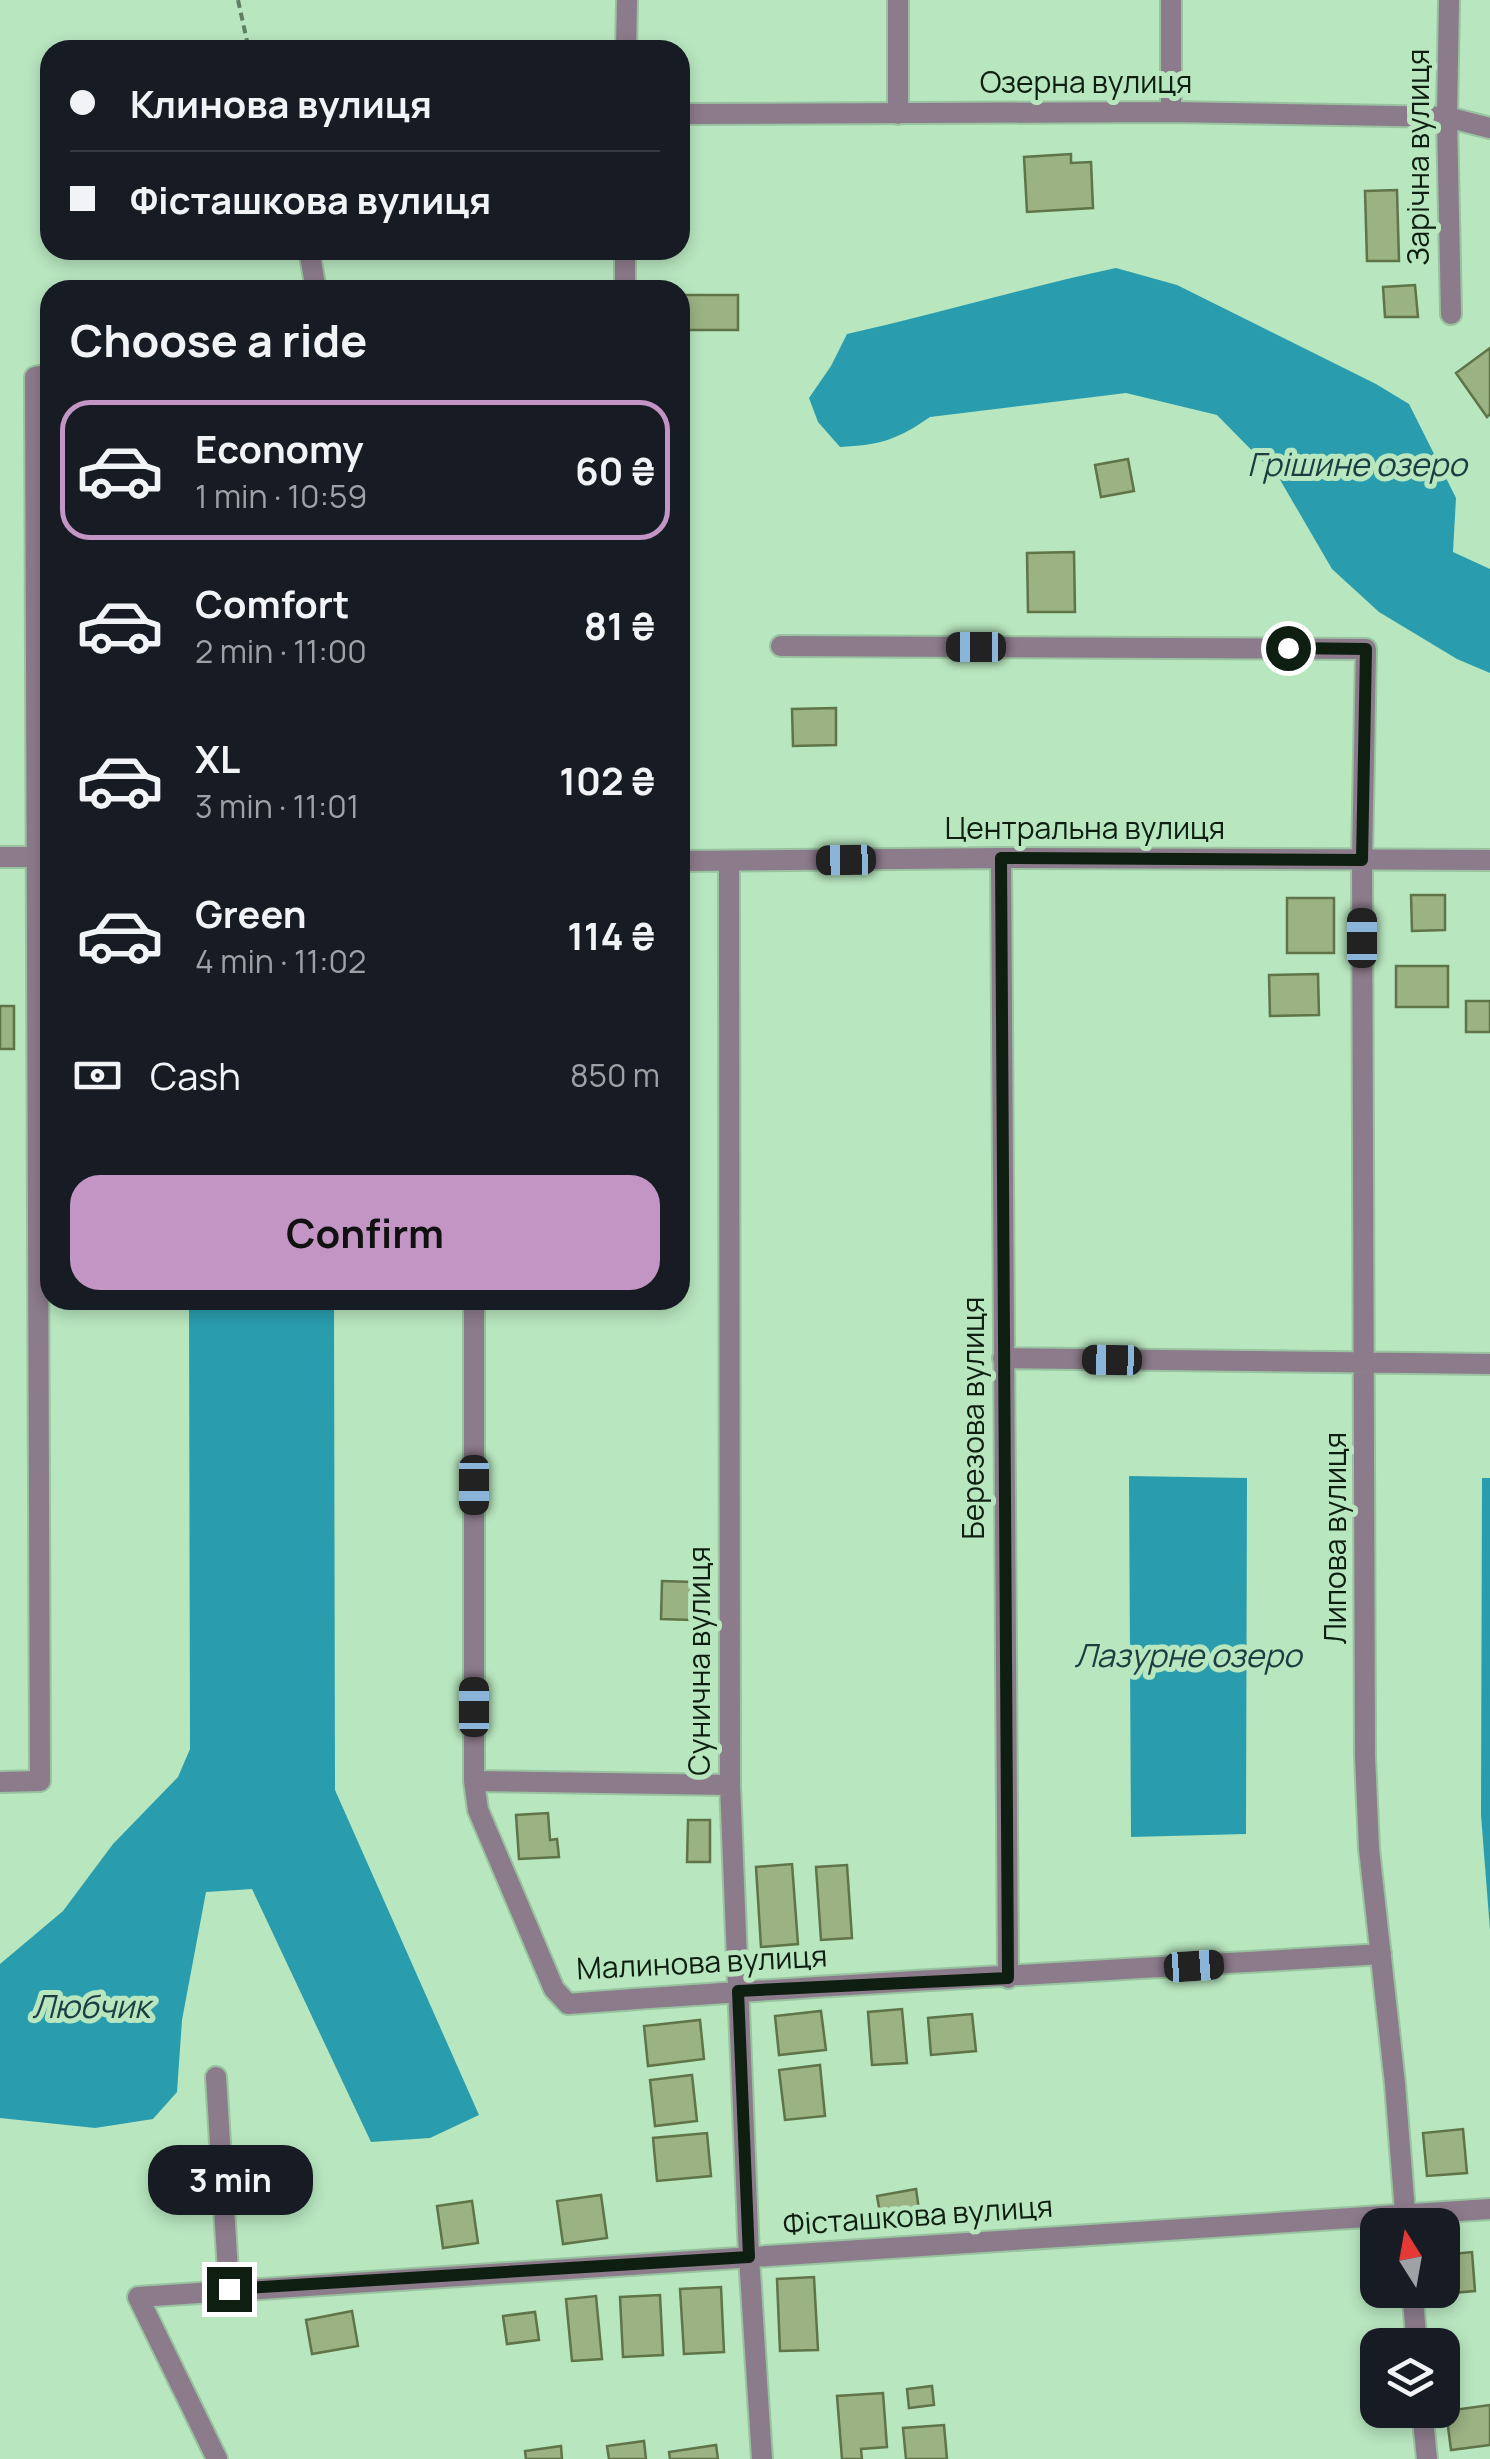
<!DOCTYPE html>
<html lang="en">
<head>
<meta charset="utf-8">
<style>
  body { margin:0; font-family:Manrope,sans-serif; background:#20242c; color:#f1f3f6; height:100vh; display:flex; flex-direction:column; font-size:38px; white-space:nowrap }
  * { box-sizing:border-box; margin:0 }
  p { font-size:32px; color:#9ea1a6 }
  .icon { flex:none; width:55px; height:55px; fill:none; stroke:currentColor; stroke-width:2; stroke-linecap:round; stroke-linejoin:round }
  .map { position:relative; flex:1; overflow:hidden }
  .drawer { position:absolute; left:40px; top:280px; width:650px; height:1030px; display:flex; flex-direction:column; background:#171b24; border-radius:30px; box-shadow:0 5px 15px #0003 }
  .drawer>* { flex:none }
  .guide { position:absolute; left:40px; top:40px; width:650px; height:220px; border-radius:30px; box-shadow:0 5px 15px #0003; display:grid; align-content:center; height:220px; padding:0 30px; background:#171b24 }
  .needle { width:65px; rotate:349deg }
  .fabs { position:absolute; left:1360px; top:2208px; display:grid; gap:20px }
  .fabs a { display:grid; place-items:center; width:100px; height:100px; border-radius:20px; background:#171b24; box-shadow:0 5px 15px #0003; font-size:50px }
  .end { position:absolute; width:45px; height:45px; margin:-22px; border:12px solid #0e1f11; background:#fff; box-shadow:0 0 0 5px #fff }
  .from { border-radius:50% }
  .bubble { position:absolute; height:70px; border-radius:30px; background:#171b24; box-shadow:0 5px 15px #0003; font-size:32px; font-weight:700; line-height:70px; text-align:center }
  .car { position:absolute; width:30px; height:60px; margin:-30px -15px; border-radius:12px; box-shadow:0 0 8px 2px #0007; background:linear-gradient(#222 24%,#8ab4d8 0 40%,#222 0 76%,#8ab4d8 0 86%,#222 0) }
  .guide b { display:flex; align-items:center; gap:35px; height:95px; font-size:38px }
  .guide b+b { border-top:2px solid #363941 }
  .guide i { width:25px; height:25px; background:#f1f3f6 }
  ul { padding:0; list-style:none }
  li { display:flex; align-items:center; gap:30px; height:140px; margin:0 20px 15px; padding:0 10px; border:5px solid transparent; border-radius:30px }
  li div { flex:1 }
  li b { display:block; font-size:38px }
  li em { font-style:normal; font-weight:700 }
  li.selected { border-color:#c395c4 }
  li>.icon { width:90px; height:90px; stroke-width:1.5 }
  h2 { padding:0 30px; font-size:45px; line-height:120px }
  .pay { display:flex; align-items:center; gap:25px; height:110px; padding:0 30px; font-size:38px }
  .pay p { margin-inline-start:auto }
  .button { display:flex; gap:20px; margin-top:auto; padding:20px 30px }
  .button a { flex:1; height:115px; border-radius:30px; background:#c395c4; color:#111; font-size:40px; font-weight:700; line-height:115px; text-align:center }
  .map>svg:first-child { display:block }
  .water { fill:#299dad }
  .building { fill:#9bb283; stroke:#5f7447; stroke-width:2.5 }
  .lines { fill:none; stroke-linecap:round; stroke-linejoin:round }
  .street-casing { stroke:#99c2a0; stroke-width:24 }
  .path { stroke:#608065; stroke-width:4; stroke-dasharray:8 5; stroke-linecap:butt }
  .street { stroke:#8c7b8b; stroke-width:20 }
  .route { stroke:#0e1f11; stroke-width:12 }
  .labels { text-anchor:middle; stroke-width:10; stroke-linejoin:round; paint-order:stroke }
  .street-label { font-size:30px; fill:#0e1f11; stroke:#b8e6bf }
  .water-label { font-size:32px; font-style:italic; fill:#1c3d42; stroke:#b8e6bf }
</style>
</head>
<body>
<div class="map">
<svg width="1490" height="2459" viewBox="0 0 1490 2459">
  <rect width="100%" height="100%" fill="#b8e6bf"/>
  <path class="water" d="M 1116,268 L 1177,285 L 1376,384 L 1409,404 L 1456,498 L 1453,552 L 1490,569 L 1490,673 L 1457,659 L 1379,612 L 1332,569 L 1279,478 L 1217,415 L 1126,393 L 930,417 C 897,440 880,445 840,447 L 818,422 L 809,398 L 831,366 L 847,334 C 937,314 1026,287 1116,268 Z
    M 189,1300 L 334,1300 L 335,1790 L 479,2115 L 430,2138 L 371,2142 L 252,1889 L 206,1892 L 182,2020 L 177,2092 L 153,2119 L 95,2128 L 0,2118 L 0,1964 L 63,1911 L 113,1844 L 178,1777 L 190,1749 Z
    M 1129,1476 L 1247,1478 L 1246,1834 L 1131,1837 Z
    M 1482,1478 L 1490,1478 L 1490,1930 L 1481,1815 Z"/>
  <path class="building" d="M 1071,154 L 1071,163 L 1091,162 L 1093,208 L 1027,212 L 1024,157 Z
    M 1397,190 L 1399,261 L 1367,261 L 1365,191 Z
    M 1415,285 L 1418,317 L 1385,317 L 1383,287 Z
    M 680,295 L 738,295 L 738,330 L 680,330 Z
    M 1490,348 L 1490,414 L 1487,417 L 1456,373 Z
    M 1128,459 L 1134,491 L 1101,497 L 1095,465 Z
    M 1074,552 L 1075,612 L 1028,612 L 1027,553 Z
    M 836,708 L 836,745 L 793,746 L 792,709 Z
    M 1411,895 L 1445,895 L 1445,930 L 1412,931 Z
    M 1287,898 L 1334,898 L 1334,953 L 1287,953 Z
    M 1396,966 L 1448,966 L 1448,1007 L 1396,1007 Z
    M 1318,974 L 1319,1015 L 1270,1016 L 1269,975 Z
    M 1466,1001 L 1490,1001 L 1490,1032 L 1466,1032 Z
    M 0,1006 L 14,1006 L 14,1049 L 0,1049 Z
    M 662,1581 L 693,1582 L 692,1620 L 661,1619 Z
    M 548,1813 L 550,1840 L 557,1839 L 559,1857 L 519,1859 L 516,1815 Z
    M 688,1820 L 710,1820 L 710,1862 L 687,1862 Z
    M 792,1864 L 798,1944 L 761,1947 L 756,1867 Z
    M 847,1865 L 852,1938 L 821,1940 L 816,1867 Z
    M 902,2009 L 907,2063 L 872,2065 L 868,2012 Z
    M 821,2011 L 826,2050 L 779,2055 L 775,2016 Z
    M 972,2014 L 976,2051 L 931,2055 L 928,2018 Z
    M 700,2020 L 704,2059 L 648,2066 L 644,2026 Z
    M 820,2065 L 825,2116 L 785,2120 L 779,2070 Z
    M 692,2075 L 697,2121 L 655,2126 L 650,2080 Z
    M 1463,2129 L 1467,2173 L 1427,2176 L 1423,2133 Z
    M 707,2133 L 711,2176 L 657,2181 L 653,2138 Z
    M 916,2189 L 921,2224 L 883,2230 L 877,2196 Z
    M 601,2195 L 607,2238 L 563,2244 L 557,2201 Z
    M 472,2201 L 478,2243 L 443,2248 L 437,2206 Z
    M 1472,2252 L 1475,2291 L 1429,2295 L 1429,2290 L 1442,2290 L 1442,2255 Z
    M 814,2277 L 818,2350 L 780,2351 L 777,2279 Z
    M 721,2287 L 724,2352 L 684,2354 L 680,2289 Z
    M 660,2295 L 663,2355 L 623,2357 L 620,2297 Z
    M 596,2296 L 602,2359 L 572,2361 L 566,2299 Z
    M 352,2311 L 358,2346 L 312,2354 L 306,2320 Z
    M 535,2312 L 539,2340 L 507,2344 L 503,2316 Z
    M 932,2386 L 934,2405 L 909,2408 L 907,2389 Z
    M 883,2393 L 887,2447 L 861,2449 L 862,2459 L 842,2459 L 837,2396 Z
    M 1490,2405 L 1490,2445 L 1451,2450 L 1446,2411 Z
    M 944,2425 L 947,2459 L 906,2459 L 903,2428 Z
    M 644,2441 L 646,2459 L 609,2459 L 607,2446 Z
    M 716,2445 L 718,2459 L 670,2459 L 669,2452 Z
    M 561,2446 L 562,2459 L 526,2459 L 525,2451 Z"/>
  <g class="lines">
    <g class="street-casing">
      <path id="street" d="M 1171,0 L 1171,112
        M 1449,0 L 1447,117 L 1451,314
        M 626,50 L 627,0
        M 680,114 L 1171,112 L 1447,117 L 1490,128
        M 898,114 L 898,0
        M 309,250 L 316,290
        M 625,290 L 625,250
        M 781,646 L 1366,649 L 1362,860 L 1365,1756 L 1369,1849 L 1395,2084 L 1406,2225
        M 0,857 L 50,857
        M 1001,858 L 1008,1978
        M 680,861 L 1001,858 L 1490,860
        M 729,862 L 730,1785 L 749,2257 L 762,2459
        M 474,1300 L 474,1781 L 478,1810 L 554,1989 L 568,2004 C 839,1983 1110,1971 1381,1954
        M 1003,1358 L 1490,1364
        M 474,1781 L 730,1785
        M 0,1782 L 40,1781 L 35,377 L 50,374
        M 216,2077 L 229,2289
        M 1412,2290 L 1417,2345
        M 1422,2410 L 1427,2459
        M 217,2459 L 138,2297 L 1490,2209"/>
    </g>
    <path class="path" d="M 238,0 L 249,50"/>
    <use href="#street" class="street"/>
  </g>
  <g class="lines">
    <path class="route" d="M 229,2289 L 749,2257 L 738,1991 L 1008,1978 L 1001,858 L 1362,860 L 1366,649 L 1288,648"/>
  </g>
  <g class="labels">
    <g class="street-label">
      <text x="1086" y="93">Озерна вулиця</text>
      <text transform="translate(1419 157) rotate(-90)" y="10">Зарічна вулиця</text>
      <text x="1085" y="839">Центральна вулиця</text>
      <text transform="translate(974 1418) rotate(-90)" y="10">Березова вулиця</text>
      <text transform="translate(1336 1538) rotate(-90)" y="10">Липова вулиця</text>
      <text transform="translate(700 1661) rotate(-90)" y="10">Сунична вулиця</text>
      <text transform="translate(702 1963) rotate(-3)" y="10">Малинова вулиця</text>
      <text transform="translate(918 2216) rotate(-4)" y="10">Фісташкова вулиця</text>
    </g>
    <g class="water-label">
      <text x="1357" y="476">Грішине озеро</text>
      <text x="1188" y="1667">Лазурне озеро</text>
      <text x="91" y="2018">Любчик</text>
    </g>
  </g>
</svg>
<div class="fabs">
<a><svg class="needle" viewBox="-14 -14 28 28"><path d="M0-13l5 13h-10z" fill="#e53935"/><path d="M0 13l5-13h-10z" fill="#9ea1a6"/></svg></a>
<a><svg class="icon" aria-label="layers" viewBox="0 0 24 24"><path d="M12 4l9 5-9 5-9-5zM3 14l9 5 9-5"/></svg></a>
</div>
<i class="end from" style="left:1288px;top:648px"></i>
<i class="end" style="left:229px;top:2289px"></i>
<div class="bubble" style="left:148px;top:2145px;width:165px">3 min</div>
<i class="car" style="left:976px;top:647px;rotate:270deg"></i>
<i class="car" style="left:846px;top:860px;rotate:269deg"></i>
<i class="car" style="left:1362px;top:938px;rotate:0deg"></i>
<i class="car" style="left:1112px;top:1360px;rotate:271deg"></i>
<i class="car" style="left:474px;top:1485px;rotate:180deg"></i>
<i class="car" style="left:474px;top:1707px;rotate:0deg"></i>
<i class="car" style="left:1194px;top:1966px;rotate:86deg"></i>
<div class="guide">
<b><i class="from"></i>Клинова вулиця</b>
<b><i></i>Фісташкова вулиця</b>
</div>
<section class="drawer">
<h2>Choose a ride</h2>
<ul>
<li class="selected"><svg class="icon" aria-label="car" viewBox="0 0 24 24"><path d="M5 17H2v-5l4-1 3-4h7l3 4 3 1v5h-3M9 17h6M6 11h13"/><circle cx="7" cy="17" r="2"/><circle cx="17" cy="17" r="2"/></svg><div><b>Economy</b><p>1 min · 10:59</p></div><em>60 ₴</em></li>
<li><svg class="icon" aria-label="car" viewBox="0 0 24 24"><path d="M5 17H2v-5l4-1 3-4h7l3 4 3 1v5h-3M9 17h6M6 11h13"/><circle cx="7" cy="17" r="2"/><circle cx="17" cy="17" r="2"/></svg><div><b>Comfort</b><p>2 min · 11:00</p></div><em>81 ₴</em></li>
<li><svg class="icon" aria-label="car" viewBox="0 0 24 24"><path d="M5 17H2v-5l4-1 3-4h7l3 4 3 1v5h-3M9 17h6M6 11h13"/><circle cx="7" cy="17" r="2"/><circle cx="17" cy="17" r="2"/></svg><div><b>XL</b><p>3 min · 11:01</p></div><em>102 ₴</em></li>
<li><svg class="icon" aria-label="car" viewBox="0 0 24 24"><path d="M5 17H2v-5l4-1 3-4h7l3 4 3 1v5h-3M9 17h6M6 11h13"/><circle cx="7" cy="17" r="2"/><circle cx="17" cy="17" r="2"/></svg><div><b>Green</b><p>4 min · 11:02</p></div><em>114 ₴</em></li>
</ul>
<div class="pay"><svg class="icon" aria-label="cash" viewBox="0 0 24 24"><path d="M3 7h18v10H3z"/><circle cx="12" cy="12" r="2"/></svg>Cash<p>850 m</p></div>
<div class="button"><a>Confirm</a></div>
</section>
</div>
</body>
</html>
